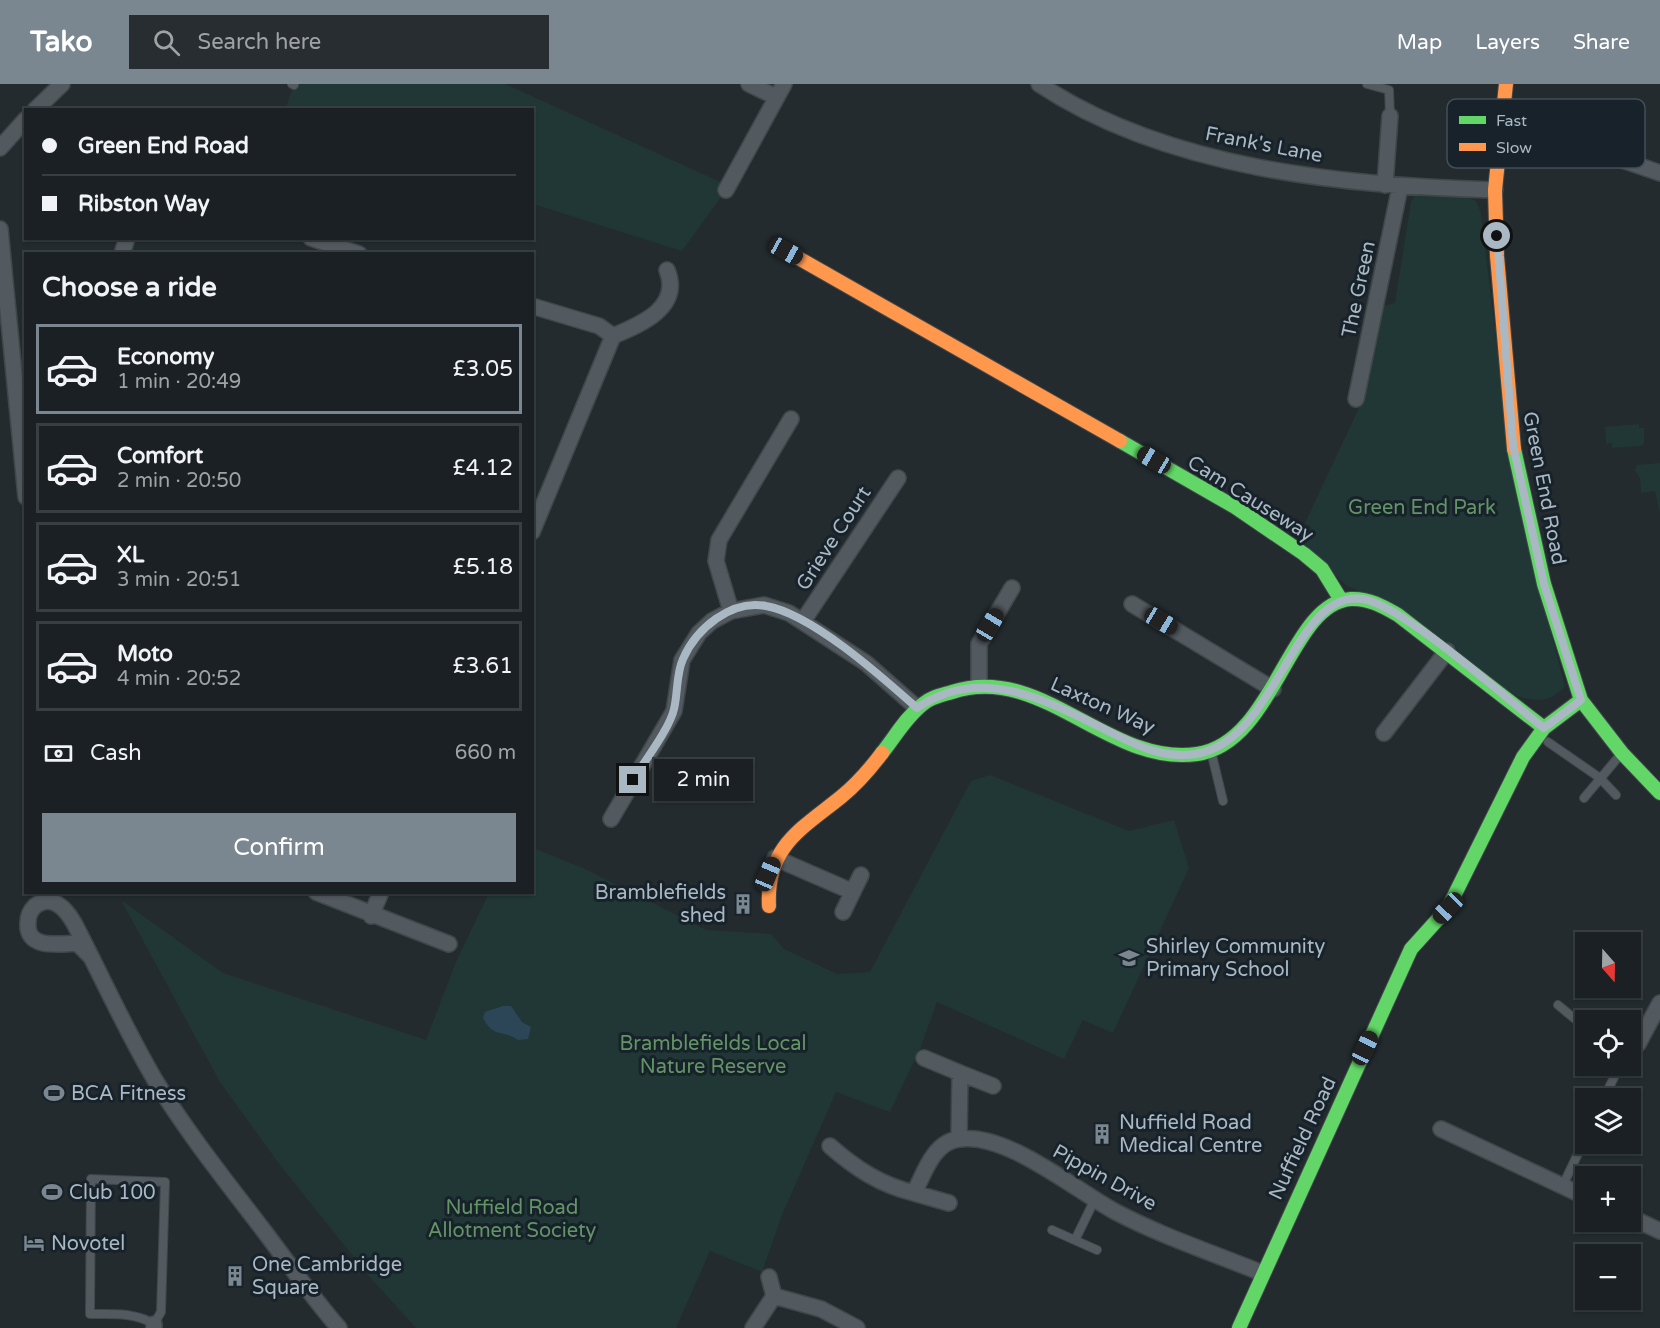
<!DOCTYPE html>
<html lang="en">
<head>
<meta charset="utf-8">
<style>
  body { margin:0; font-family:"Varela Round",sans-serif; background:#272d30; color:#f1f3f6; height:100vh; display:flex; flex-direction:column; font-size:22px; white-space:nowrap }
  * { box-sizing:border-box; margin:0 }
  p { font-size:20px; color:#9fa3a6 }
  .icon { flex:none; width:33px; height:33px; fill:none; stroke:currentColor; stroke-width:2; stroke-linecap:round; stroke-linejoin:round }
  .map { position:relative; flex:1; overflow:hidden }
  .sheet { position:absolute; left:24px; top:168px; width:510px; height:642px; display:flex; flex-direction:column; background:#1a2023; border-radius:0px; box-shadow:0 2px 4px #0004,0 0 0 2px #383e41 }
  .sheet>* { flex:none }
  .hud { position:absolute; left:24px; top:24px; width:510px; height:132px; border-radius:0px; box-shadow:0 2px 4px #0004,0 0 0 2px #383e41; display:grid; align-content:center; height:132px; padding:0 18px; background:#1a2023 }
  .needle { width:39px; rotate:160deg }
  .tools { position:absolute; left:1575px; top:848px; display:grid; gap:12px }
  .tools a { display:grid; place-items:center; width:66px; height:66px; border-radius:0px; background:#1a2023; box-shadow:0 2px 4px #0004,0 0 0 2px #383e41; font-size:30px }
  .end { position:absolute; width:27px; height:27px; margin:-14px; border:8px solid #aab8c4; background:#111; box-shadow:0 0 0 3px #111 }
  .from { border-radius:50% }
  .bubble { position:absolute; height:42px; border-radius:0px; background:#1a2023; box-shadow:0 2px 4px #0004,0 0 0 2px #383e41; font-size:20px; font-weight:600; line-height:42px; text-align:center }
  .car { position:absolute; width:18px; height:36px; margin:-18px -9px; border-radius:8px; box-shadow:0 0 4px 2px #0007; background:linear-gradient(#222 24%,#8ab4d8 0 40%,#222 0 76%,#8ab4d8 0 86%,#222 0) }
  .hud b { display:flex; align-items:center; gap:21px; height:57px; font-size:22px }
  .hud b+b { border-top:2px solid #383e41 }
  .hud i { width:15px; height:15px; background:#f1f3f6 }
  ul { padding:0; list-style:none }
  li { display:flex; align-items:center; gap:18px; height:90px; margin:0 12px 9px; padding:0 6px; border:3px solid #383e41; border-radius:0px }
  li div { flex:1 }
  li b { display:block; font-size:22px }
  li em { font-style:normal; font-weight:600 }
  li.active { border-color:#7b8790 }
  li>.icon { width:54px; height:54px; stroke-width:1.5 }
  h2 { padding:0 18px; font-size:27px; line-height:72px }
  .pay { display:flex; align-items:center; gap:15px; height:66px; padding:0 18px; font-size:22px }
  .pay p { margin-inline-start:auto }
  .button { display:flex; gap:12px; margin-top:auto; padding:12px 18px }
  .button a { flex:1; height:69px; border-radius:0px; background:#7b8790; color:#fff; font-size:24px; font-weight:600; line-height:69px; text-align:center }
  header { display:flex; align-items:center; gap:36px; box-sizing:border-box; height:84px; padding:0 30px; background:#7b8790; color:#fff }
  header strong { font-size:28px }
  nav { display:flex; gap:33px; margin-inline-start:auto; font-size:21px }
  .search { width:420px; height:54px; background:#272d30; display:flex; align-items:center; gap:15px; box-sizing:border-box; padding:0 21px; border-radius:0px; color:#9fa3a6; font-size:22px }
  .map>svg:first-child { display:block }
  .green { fill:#203735 }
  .water { fill:#2d4657 }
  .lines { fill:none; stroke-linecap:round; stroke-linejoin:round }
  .lane-casing { stroke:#40474a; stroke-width:10 }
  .street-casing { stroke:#40474a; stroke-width:18 }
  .fast-casing { stroke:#40474a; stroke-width:16 }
  .slow-casing { stroke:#40474a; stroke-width:16 }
  .lane { stroke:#52595f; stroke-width:8 }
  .street { stroke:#52595f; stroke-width:15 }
  .fast { stroke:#63d668; stroke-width:14 }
  .slow { stroke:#ff974d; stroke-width:14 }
  .route { stroke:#aab8c4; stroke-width:8 }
  .labels { text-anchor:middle; stroke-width:6; stroke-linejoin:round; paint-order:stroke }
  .street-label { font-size:20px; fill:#aab8c4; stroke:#17222a }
  .park-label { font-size:20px; fill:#629465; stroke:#17222a }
  .poi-label { font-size:20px; fill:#aab8c4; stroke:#17222a; text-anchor:start }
  .key { fill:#17222a; stroke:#434f58; stroke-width:1.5 }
  .key-label { font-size:16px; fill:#aab8c4 }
</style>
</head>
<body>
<header>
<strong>Tako</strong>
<div class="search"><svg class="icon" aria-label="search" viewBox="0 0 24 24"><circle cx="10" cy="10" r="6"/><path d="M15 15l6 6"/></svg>Search here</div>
<nav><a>Map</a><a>Layers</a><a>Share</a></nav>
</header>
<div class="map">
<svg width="1660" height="1244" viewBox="0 0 1660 1244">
  <rect width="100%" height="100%" fill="#232b2f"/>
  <path class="green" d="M 294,0 L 505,0 L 729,102 L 682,167 L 533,120 L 532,26 L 285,26 Z
    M 1416,109 L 1462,111 L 1476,117 L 1481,129 L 1508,357 L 1538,501 L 1565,602 C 1550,619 1538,618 1517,612 L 1359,507 L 1347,502 L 1300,458 L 1311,443 L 1305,439 L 1360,322 L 1384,222 L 1395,219 L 1411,118 Z
    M 1639,340 L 1639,344 L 1644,344 L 1644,359 L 1641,362 L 1612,364 L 1612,359 L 1606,360 L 1605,343 Z
    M 1660,379 L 1660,430 L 1655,407 L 1641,409 L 1640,394 L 1635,386 L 1637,381 Z
    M 990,691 L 1129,747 L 1174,736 L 1189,784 L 1113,949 L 1083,936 L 1064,975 L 937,918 L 920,965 L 890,1028 L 836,1008 L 782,1131 L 762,1188 L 710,1167 L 676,1244 L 416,1244 L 369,1192 L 277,1077 L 220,998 L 121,816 L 223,889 L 426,956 L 456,878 L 489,809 L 532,808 L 533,764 L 585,785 L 706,846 L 771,850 L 784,865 L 837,890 L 870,888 L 971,697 Z"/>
  <path class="water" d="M 503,922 L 511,922 L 522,938 L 531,943 L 528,955 L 518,956 C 503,945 494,955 483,934 L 485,928 Z"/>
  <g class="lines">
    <g class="lane-casing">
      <path id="lane" d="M 292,0 L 294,1
        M 1367,0 L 1389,6 L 1390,32
        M 1548,658 L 1600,694 L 1616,711
        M 1211,667 L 1223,717
        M 1584,714 L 1621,670
        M 1558,921 L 1586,944
        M 1604,1014 L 1620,981
        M 91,1095 L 165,1098 L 161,1228 L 154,1240 C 134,1228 112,1230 90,1230 Z
        M 1562,1103 L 1586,1053
        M 1052,1146 L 1097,1166
        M 1075,1156 L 1095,1115"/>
    </g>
    <g class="street-casing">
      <path id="street" d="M 749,0 L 776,13
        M 1039,0 C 1167,85 1345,102 1495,106
        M 35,26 L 62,0
        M 1499,54 L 1611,72 L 1660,89
        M 0,64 L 26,35
        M 1385,101 L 1390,32
        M 726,106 L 784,0
        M 0,145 L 26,413
        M 311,154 L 359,170
        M 122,170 L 127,154
        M 532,222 L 599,242 L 613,252
        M 613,252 C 642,240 682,223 667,186
        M 1356,315 L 1400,103
        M 532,448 L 613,252
        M 1132,520 L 1273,605
        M 731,527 L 716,477 L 719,456 L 791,335
        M 803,537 L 898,394
        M 979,602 L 979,560 L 1012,504
        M 1384,649 L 1447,567
        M 611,735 L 674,627 L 682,576 L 699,549 L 712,537 L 731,527 L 764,521 L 789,529 L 866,579 L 917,624
        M 775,774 L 853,808
        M 316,808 L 449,860
        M 843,828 L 861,791
        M 371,832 L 381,808
        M 92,874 L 77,859 C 60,860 25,866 28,838 C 28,832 30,827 35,822 C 52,809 66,825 74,839 C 101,891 125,945 155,996 C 186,1047 225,1096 261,1143 C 287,1177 311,1212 339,1244
        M 1630,968 L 1638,960 L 1660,919
        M 924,974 L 960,989 L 959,1055
        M 960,989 L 993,1002
        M 1441,1045 L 1586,1113
        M 830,1062 C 856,1085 881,1101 914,1109 C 924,1090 933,1058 959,1055 C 1006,1048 1074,1105 1114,1127 C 1161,1152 1213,1169 1262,1189
        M 914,1109 L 949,1119
        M 1630,1133 L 1660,1147
        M 769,1193 L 774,1212
        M 154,1240 L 154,1244
        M 753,1244 L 774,1212 L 821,1225 L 857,1244"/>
    </g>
    <g class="fast-casing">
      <path id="fast" d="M 1120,357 L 1235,423 L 1304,470 L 1322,485 L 1341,516
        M 1514,365 L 1544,500 L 1581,616 L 1622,669 L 1660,709
        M 882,669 C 895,653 906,633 923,620 C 931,613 942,611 952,608 C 1041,578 1109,683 1197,670 C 1275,659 1289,519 1351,515 C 1369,514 1384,523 1398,531 L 1544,644
        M 1239,1244 L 1411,865 L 1448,824 L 1523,673 L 1544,644 L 1581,616"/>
    </g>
    <g class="slow-casing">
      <path id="slow" d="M 1506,0 L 1495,106 L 1497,172 L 1514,365
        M 786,167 L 1120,357
        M 769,822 C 766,763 800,746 841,713 C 857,700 870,685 882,669"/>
    </g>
    <use href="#lane" class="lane"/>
    <use href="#street" class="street"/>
    <use href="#fast" class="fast"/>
    <use href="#slow" class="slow"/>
  </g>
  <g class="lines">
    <path class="route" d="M 633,696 C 644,678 670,644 674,625 C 678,609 676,590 683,575 C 696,545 731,515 766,522 C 812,530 882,593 917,624 C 980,581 1044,615 1104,645 C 1134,660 1161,675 1195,670 C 1277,659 1293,504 1363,515 C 1404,522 1507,615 1544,644 L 1581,616 L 1544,500 L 1513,361 L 1497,152"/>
  </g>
  <defs>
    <g id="building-bare" transform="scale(1.62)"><path d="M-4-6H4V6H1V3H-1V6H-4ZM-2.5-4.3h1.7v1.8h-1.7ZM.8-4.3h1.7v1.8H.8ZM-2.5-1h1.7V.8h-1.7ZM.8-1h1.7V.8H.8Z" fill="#7b8790" stroke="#17222a" stroke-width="2.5" paint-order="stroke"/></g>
    <g id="school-bare" transform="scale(1.62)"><path d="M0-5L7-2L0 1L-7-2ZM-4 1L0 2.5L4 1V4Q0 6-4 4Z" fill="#7b8790" stroke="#17222a" stroke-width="2.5" paint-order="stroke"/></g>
    <g id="stadium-bare" transform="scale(1.62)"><path d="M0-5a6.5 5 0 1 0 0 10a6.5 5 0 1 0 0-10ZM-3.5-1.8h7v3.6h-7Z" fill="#7b8790" stroke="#17222a" stroke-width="2.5" paint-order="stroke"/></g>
    <g id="hotel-bare" transform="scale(1.62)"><path d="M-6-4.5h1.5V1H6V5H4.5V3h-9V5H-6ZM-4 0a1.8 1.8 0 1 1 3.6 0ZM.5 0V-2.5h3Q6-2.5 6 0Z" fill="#7b8790" stroke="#17222a" stroke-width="2.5" paint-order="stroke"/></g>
  </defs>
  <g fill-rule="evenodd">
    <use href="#building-bare" x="743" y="820"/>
    <use href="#school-bare" x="1129" y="874"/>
    <use href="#stadium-bare" x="54" y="1009"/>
    <use href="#building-bare" x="1102" y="1050"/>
    <use href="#stadium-bare" x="52" y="1108"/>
    <use href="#hotel-bare" x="34" y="1159"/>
    <use href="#building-bare" x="235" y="1192"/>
  </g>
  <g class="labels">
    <g class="street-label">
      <text transform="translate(1264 60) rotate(11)" y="7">Frank's Lane</text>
      <text transform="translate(1358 205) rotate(-78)" y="7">The Green</text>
      <text transform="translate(1545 404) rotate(79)" y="7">Green End Road</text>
      <text transform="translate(1251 414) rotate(32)" y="7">Cam Causeway</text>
      <text transform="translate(833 454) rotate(-57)" y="7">Grieve Court</text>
      <text transform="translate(1103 621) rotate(24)" y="7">Laxton Way</text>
      <text transform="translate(1302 1054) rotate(-65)" y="7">Nuffield Road</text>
      <text transform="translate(1105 1093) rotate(29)" y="7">Pippin Drive</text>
    </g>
    <g class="park-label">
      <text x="1422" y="430">Green End Park</text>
      <text x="713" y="966">Bramblefields Local<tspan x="713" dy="23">Nature Reserve</tspan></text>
      <text x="512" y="1130">Nuffield Road<tspan x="512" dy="23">Allotment Society</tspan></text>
    </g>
    <g class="poi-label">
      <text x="726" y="815" text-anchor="end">Bramblefields<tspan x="726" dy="23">shed</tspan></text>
      <text x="1146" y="869">Shirley Community<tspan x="1146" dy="23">Primary School</tspan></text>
      <text x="71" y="1016">BCA Fitness</text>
      <text x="1119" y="1045">Nuffield Road<tspan x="1119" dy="23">Medical Centre</tspan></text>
      <text x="69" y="1115">Club 100</text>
      <text x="51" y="1166">Novotel</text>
      <text x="252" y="1187">One Cambridge<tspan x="252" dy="23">Square</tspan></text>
    </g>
  </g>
  <rect x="1447" y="15" width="198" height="69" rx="9" class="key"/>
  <rect x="1459" y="32" width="27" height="8" fill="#63d668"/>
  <rect x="1459" y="59" width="27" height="8" fill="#ff974d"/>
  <g class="key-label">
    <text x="1496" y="42">Fast</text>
    <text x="1496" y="69">Slow</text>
  </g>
</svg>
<div class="tools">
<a><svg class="needle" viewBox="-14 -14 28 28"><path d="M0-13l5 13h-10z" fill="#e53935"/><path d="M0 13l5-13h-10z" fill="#9fa3a6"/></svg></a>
<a><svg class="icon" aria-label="locate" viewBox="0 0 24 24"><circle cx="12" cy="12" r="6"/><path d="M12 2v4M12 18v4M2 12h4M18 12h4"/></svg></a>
<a><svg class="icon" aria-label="layers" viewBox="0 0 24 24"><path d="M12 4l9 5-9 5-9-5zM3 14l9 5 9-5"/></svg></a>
<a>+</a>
<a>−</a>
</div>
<i class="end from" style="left:1497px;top:152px"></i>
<i class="end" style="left:633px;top:696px"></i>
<div class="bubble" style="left:654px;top:675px;width:99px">2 min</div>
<i class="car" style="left:786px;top:167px;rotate:119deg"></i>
<i class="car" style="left:1154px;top:376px;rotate:300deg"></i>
<i class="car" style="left:1161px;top:537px;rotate:121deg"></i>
<i class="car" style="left:990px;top:541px;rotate:31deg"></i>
<i class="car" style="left:768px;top:790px;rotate:23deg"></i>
<i class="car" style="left:1448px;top:824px;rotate:224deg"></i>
<i class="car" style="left:1365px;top:964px;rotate:25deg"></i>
<div class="hud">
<b><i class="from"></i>Green End Road</b>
<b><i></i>Ribston Way</b>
</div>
<section class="sheet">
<h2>Choose a ride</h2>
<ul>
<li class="active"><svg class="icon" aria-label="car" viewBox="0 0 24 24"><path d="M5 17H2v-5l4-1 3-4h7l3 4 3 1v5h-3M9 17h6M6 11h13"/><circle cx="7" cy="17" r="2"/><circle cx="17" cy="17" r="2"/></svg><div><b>Economy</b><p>1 min · 20:49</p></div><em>£3.05</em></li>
<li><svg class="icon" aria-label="car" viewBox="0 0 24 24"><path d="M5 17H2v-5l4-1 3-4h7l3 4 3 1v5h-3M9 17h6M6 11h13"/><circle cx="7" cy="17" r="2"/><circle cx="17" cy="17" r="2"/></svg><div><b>Comfort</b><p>2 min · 20:50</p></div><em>£4.12</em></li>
<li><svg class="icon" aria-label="car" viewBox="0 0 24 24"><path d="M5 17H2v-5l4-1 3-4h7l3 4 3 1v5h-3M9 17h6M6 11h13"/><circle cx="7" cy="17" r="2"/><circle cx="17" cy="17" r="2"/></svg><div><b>XL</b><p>3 min · 20:51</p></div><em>£5.18</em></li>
<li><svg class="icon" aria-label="car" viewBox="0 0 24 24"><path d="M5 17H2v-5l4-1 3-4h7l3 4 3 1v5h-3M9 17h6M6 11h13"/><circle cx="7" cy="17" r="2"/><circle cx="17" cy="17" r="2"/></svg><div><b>Moto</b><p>4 min · 20:52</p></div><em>£3.61</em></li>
</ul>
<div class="pay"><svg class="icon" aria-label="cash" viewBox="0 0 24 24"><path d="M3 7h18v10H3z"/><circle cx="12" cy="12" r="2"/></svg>Cash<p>660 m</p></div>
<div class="button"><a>Confirm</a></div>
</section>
</div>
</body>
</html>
